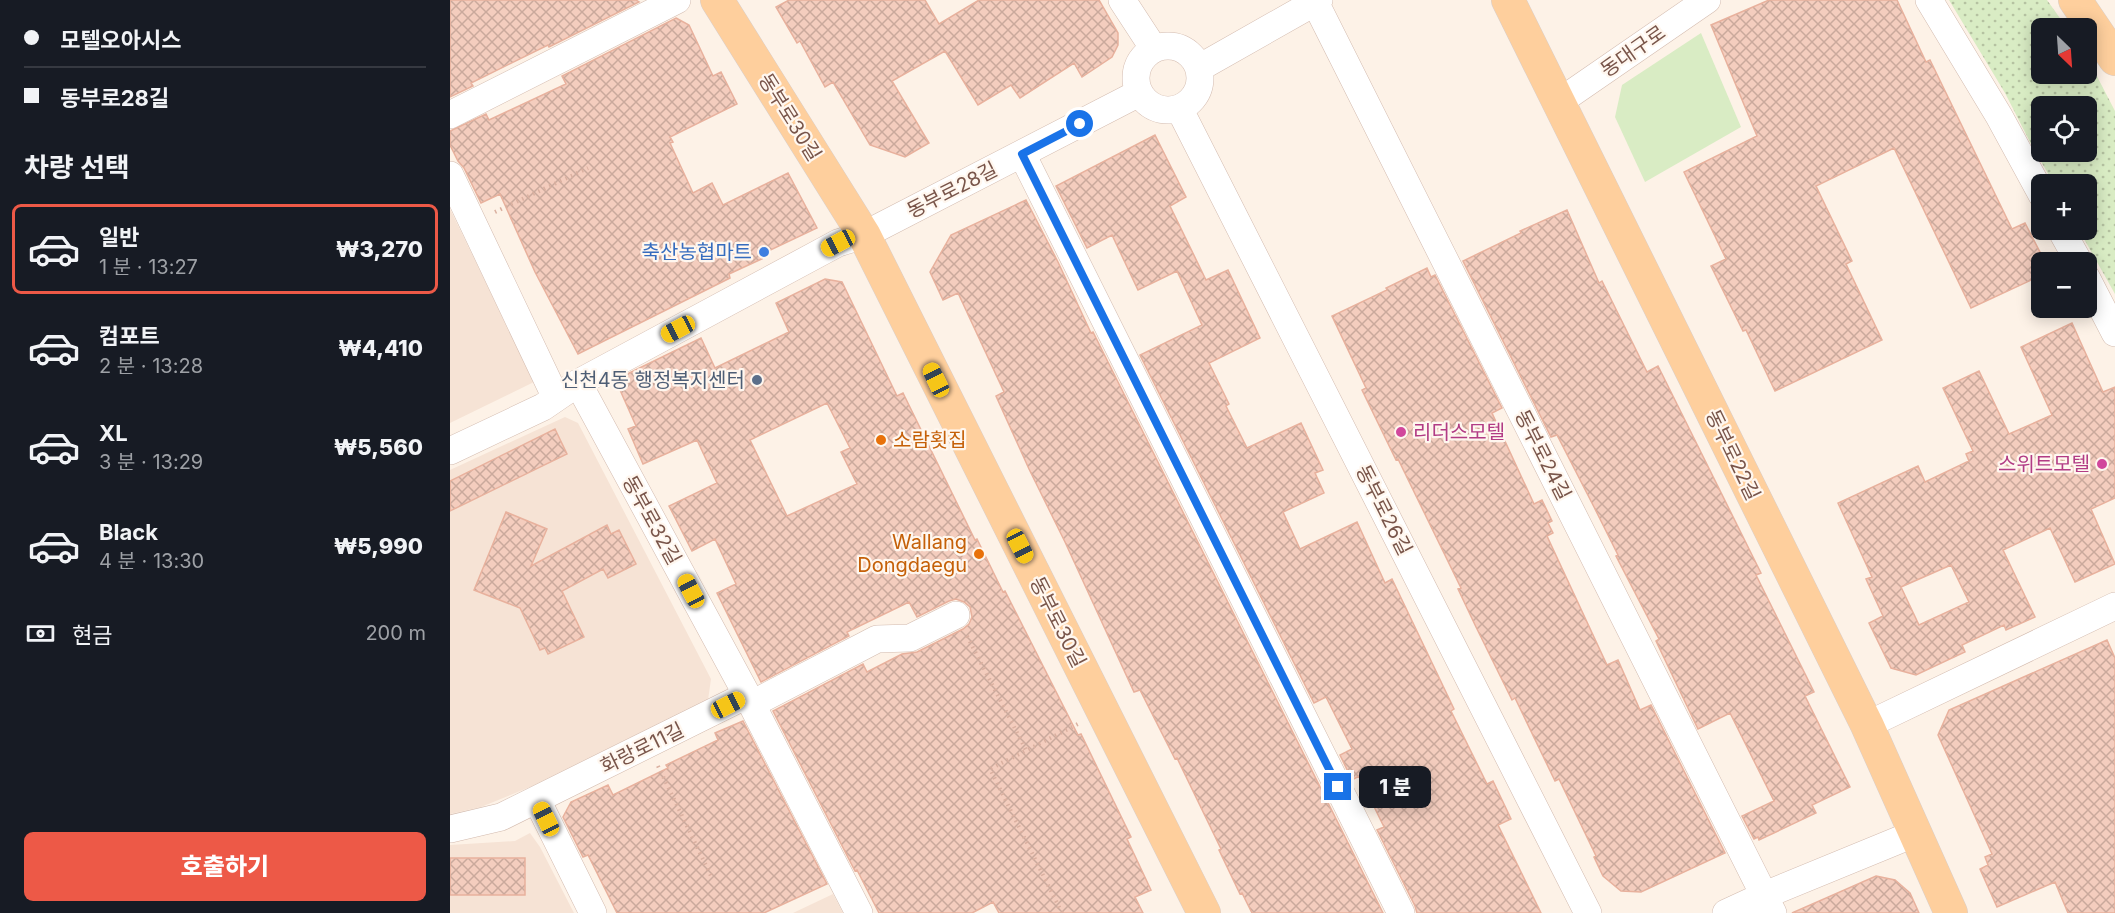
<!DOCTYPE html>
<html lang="ko">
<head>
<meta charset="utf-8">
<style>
  body { margin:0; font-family:Inter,"Noto Sans KR",sans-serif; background:#20242c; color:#f1f3f6; height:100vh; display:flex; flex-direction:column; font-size:22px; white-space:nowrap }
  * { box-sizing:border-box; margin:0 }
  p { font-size:20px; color:#9ea1a6 }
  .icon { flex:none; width:33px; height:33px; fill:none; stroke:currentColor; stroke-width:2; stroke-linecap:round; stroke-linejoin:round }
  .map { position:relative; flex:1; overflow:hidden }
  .panel { display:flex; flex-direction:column; background:#171b24; width:450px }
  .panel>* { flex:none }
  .banner { display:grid; align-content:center; height:132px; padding:0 24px; background:#171b24 }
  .needle { width:39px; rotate:155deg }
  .fabs { position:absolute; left:1581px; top:18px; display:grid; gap:12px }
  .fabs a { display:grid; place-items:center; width:66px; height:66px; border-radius:9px; background:#171b24; box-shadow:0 3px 15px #0003; font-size:30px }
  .end { position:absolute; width:27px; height:27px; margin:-14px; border:8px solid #1a73e8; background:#fff; box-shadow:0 0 0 3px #fff }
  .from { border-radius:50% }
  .bubble { position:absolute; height:42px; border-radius:9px; background:#171b24; box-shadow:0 3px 15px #0003; font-size:20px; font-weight:800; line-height:42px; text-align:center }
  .car { position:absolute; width:18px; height:36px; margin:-18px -9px; border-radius:8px; box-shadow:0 0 4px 2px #0007; background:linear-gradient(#f5c518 24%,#345 0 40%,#f5c518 0 76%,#345 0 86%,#f5c518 0) }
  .banner b { display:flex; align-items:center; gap:21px; height:57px; font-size:22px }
  .banner b+b { border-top:2px solid #363941 }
  .banner i { width:15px; height:15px; background:#f1f3f6 }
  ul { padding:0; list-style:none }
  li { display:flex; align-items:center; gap:18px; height:90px; margin:0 12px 9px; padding:0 12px; border:3px solid transparent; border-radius:9px }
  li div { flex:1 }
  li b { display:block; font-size:22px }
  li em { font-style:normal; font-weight:800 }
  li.on { border-color:#ed5947 }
  li>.icon { width:54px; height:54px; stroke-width:1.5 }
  h2 { padding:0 24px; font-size:27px; line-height:72px }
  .pay { display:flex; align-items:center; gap:15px; height:66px; padding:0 24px; font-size:22px }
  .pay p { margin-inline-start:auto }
  .button { display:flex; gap:12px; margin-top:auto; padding:12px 24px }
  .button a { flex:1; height:69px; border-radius:9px; background:#ed5947; color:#fff; font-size:24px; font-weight:800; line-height:69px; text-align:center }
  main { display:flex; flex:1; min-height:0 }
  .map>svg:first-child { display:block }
  .residential { fill:#f6e3d5 }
  .grass { fill:#d9ecc4 }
  .park { fill:url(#park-dots); fill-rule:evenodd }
  .building { fill:url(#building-cross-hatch); stroke:#e8b19d; stroke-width:1.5; fill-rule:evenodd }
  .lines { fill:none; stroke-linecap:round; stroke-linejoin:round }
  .minor-casing { stroke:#d3bbaf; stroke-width:28 }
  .major-casing { stroke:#d9cfcc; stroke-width:34 }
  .path { stroke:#dab0a0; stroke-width:4; stroke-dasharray:1.5 4.5; stroke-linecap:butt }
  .minor { stroke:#fff; stroke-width:27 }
  .major { stroke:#fecf9d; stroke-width:33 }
  .route { stroke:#1a73e8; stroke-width:8 }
  .shop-dot { fill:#3f7fe0; stroke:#fff7ef; stroke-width:2 }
  .service-dot { fill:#5c6f8a; stroke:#fff7ef; stroke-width:2 }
  .hotel-dot { fill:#d1479c; stroke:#fff7ef; stroke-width:2 }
  .food-dot { fill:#e8710a; stroke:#fff7ef; stroke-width:2 }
  .labels { text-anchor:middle; stroke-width:4.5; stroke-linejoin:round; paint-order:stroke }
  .street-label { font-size:20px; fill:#79554a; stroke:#fff7ef }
  .shop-label { font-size:20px; fill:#366cbe; stroke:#fff7ef; text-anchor:end }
  .service-label { font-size:20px; fill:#4e5e75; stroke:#fff7ef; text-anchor:end }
  .hotel-label { font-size:20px; fill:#b23c85; stroke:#fff7ef; text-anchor:start }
  .food-label { font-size:20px; fill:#c56008; stroke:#fff7ef; text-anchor:start }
</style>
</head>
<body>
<main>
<section class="panel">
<div class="banner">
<b><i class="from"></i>모텔오아시스</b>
<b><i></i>동부로28길</b>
</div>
<h2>차량 선택</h2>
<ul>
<li class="on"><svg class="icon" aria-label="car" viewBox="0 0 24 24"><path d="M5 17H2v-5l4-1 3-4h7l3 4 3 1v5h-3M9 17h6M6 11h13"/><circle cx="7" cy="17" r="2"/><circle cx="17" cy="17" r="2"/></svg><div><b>일반</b><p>1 분 · 13:27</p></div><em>₩3,270</em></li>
<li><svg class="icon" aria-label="car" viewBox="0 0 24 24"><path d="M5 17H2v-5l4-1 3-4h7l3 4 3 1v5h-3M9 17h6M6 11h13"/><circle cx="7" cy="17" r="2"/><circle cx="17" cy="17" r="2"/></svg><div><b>컴포트</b><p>2 분 · 13:28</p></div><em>₩4,410</em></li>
<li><svg class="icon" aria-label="car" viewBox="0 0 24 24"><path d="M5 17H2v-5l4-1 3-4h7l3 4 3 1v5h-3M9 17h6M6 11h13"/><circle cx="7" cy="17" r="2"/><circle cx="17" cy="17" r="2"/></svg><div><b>XL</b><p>3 분 · 13:29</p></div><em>₩5,560</em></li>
<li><svg class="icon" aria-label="car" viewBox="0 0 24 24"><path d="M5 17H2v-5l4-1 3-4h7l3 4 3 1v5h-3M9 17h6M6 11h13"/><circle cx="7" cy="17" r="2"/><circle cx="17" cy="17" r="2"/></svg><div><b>Black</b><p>4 분 · 13:30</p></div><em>₩5,990</em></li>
</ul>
<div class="pay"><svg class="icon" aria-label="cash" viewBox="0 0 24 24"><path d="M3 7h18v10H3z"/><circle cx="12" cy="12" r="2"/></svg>현금<p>200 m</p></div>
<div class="button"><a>호출하기</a></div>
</section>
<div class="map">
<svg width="1665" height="913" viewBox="0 0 1665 913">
  <defs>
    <pattern id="park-dots" width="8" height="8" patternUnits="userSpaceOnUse" patternTransform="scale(1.5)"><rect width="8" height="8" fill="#d9ecc4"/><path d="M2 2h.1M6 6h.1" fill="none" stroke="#b5c2a1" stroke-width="1.8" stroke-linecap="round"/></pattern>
    <pattern id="building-cross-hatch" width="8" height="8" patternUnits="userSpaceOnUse" patternTransform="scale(1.5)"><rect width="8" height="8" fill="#f4cdbe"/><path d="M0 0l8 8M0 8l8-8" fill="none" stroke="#caa99c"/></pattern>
  </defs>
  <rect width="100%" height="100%" fill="#fdf2e7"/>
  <path class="residential" d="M 0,209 L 84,382 L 0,423 Z
    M 115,417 L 128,423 L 261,679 L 258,700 L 97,780 L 31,807 L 0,814 L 0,470 Z
    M 80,833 L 90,847 L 124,913 L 0,913 L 0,845 L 65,841 Z
    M 383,894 L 393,913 L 343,913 Z"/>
  <path class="grass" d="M 1251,33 L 1291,127 L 1195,182 L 1165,117 L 1172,85 Z"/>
  <path class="park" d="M 1499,0 L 1597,0 L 1617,28 L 1592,28 L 1592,74 L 1636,74 L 1637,57 L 1638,59 L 1665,111 L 1665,294 L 1629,230 L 1636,230 L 1636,184 L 1604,184 L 1582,146 L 1555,93 ZM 1592,106 L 1636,106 L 1636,152 L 1592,152 Z"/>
  <path class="building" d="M 0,0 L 186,0 L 189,2 L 99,47 L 98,45 L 21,83 L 23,86 L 0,97 Z
    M 339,0 L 475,0 L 489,24 L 529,0 L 649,0 L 668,33 L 668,45 L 662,57 L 632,77 L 624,63 L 570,98 L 561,85 L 528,105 L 495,51 L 442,81 L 479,143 L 455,157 L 420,145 L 383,82 L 375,87 L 350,41 L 347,43 L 326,7 Z
    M 1319,0 L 1447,0 L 1476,62 L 1480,60 L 1562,229 L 1575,223 L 1592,256 L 1592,275 L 1521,308 L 1444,148 L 1366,186 L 1402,261 L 1396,264 L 1432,340 L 1325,391 L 1296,330 L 1293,331 L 1261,266 L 1276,259 L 1234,172 L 1307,136 L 1261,25 Z
    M 226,18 L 239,25 L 263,76 L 271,72 L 287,104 L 220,137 L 223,142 L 220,143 L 243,193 L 262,183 L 273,205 L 338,173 L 367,228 L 316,252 L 318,256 L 279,274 L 280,278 L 128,354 L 85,272 L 50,194 L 31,203 L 14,168 L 8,161 L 0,145 L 0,131 L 36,114 L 39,120 L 116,84 L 112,76 Z
    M 705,135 L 736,197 L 720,206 L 756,280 L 778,270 L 810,338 L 759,363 L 779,404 L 776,406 L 797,448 L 851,423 L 873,470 L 865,473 L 874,493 L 833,512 L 850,549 L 907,522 L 935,583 L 942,579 L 1004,709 L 1001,711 L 1037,784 L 1043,781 L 1061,819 L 1048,825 L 1091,913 L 967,913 L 965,906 L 927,830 L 934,827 L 909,776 L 902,780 L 890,755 L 902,749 L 876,697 L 864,703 L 690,355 L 752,325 L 727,271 L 688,290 L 662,235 L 637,248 L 606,186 Z
    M 576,200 L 608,262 L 641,333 L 643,332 L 661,368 L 933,913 L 802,913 L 792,893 L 790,894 L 769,850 L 771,849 L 727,758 L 725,759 L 690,690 L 684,692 L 615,542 L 579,469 L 546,396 L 554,392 L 508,293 L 493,300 L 480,272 L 501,235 Z
    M 1117,210 L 1149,283 L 1152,281 L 1197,372 L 1208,366 L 1311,573 L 1306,575 L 1364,692 L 1355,696 L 1400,787 L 1362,805 L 1366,813 L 1309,840 L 1308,837 L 1304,839 L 1292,816 L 1324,801 L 1280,713 L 1248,729 L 1206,641 L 1209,639 L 1166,556 L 1168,555 L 1144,507 L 1107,435 L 1101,437 L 1013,261 L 1071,233 L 1070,231 Z
    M 977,268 L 981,277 L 985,275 L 1052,408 L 1042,413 L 1084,504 L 1092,500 L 1102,521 L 1098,523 L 1103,533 L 1097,536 L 1157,665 L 1168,660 L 1190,710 L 1201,705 L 1275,853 L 1191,892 L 1171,891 L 1153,876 L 1144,857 L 1146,856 L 1109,779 L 1105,781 L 1065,698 L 1062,700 L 1026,627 L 1008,589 L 1011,588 L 948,459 L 946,460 L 912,390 L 916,388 L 882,316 L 937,290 L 936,288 Z
    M 375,279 L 392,282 L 447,396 L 453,393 L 525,540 L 527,539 L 553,592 L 555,591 L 628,735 L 631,734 L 681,837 L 677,839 L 701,890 L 685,897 L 693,913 L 549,913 L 543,902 L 522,913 L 429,913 L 407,870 L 405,871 L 323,711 L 413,664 L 417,672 L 452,654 L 467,652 L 513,629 L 519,624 L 522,617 L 520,607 L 514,602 L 506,599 L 499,601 L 467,617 L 459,602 L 397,632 L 399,636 L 311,682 L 267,593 L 286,584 L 265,539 L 242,551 L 219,506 L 267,483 L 247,440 L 193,464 L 178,429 L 186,426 L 170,390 L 175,375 L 251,338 L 265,368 L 339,332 L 326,303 ZM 377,403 L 400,448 L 391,452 L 407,484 L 337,516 L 300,440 Z
    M 1622,323 L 1653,392 L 1665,387 L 1665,498 L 1641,509 L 1665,564 L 1625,582 L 1600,528 L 1553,550 L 1585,617 L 1556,630 L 1554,625 L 1512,645 L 1515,652 L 1466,675 L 1441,668 L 1419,623 L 1433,616 L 1416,579 L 1422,577 L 1388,503 L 1468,466 L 1475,482 L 1519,461 L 1516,454 L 1523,451 L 1493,388 L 1529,371 L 1559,434 L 1602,415 L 1571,347 ZM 1501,565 L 1519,602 L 1469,625 L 1451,587 Z
    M 105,429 L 117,454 L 0,511 L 0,481 Z
    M 56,512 L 97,529 L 81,566 L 157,525 L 161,534 L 169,530 L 186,564 L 158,578 L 153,569 L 112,591 L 134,637 L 98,654 L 95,648 L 90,650 L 70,608 L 24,590 Z
    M 1657,640 L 1665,658 L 1665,913 L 1618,913 L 1605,882 L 1547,907 L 1530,869 L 1538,865 L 1535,857 L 1542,854 L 1488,735 L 1499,710 Z
    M 293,721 L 377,884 L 314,913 L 167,913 L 138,855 L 133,857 L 113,817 L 121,802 L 158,785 L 163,795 L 218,768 L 216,765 L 268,740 L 265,733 Z
    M 0,858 L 75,858 L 75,895 L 0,895 Z
    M 1426,876 L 1445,880 L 1460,893 L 1469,913 L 1342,913 Z"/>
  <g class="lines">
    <g class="minor-casing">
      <path id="minor" d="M 672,0 L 704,49
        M 1479,0 L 1549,116 L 1592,195
        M 865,2 L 1323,913
        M686 78a32 32 0 1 1 64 0a32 32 0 1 1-64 0Z
        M 749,68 L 869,0
        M 1109,102 L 1257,0
        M 729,108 L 1138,913
        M 0,115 L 227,0
        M 572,154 L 951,913
        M 0,175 L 106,398
        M 1611,230 L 1629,262
        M 1636,277 L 1665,333
        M 128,383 L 297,695 L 409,913
        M 0,451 L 93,407 L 128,383 L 388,243 L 414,235 L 689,93
        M 302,704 L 427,639 L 460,638 L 506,615
        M 1417,725 L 1665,606
        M 87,800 L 143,913
        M 0,829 L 51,817 L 297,695
        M 1276,913 L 1315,895 L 1466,833"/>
    </g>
    <g class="major-casing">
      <path id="major" d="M 267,0 L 414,235 L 754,913
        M 1058,0 L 1417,725 L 1501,913
        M 1625,0 L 1665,59"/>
    </g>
    <path class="path" d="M 45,212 L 138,168
      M 517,636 L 576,750
      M 208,766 L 261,876
      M 612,913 L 540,769 L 628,724"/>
    <use href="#minor" class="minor"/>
    <use href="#major" class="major"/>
  </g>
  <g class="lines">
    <path class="route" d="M 630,124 L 572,154 L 888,787"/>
  </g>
  <circle class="shop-dot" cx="314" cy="252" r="6"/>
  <circle class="service-dot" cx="307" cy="380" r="6"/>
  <g class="hotel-dot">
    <circle cx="951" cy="432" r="6"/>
    <circle cx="1652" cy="464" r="6"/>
  </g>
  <g class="food-dot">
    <circle cx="431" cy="440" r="6"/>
    <circle cx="529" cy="554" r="6"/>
  </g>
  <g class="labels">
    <g class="street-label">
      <text transform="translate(1183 51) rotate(-35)" y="7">동대구로</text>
      <text transform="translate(340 117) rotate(58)" y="7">동부로30길</text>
      <text transform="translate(502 190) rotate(-27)" y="7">동부로28길</text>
      <text transform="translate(1093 455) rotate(63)" y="7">동부로24길</text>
      <text transform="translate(1283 455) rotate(64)" y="7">동부로22길</text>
      <text transform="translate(934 510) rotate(63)" y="7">동부로26길</text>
      <text transform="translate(202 520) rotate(61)" y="7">동부로32길</text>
      <text transform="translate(608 622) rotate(63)" y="7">동부로30길</text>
      <text transform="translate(192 748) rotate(-26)" y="7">화랑로11길</text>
    </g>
    <g class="shop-label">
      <text x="302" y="259">축산농협마트</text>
    </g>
    <g class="service-label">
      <text x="295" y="387">신천4동 행정복지센터</text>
    </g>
    <g class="hotel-label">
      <text x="963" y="439">리더스모텔</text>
      <text x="1640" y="471" text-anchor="end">스위트모텔</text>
    </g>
    <g class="food-label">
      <text x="443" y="447">소람횟집</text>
      <text x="517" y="549" text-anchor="end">Wallang<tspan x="517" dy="23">Dongdaegu</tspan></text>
    </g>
  </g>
</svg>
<div class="fabs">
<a><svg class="needle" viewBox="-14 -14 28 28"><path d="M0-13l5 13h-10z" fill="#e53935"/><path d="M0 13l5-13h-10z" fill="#9ea1a6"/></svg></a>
<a><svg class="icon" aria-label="locate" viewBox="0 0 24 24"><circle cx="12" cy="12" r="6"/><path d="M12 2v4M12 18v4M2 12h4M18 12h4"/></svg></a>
<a>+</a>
<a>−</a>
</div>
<i class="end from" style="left:630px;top:124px"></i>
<i class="end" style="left:888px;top:787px"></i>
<div class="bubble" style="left:909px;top:766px;width:72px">1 분</div>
<i class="car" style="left:388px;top:243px;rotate:242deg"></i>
<i class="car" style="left:228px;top:329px;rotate:242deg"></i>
<i class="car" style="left:486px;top:380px;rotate:334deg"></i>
<i class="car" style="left:570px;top:546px;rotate:153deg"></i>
<i class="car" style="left:241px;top:591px;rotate:332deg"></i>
<i class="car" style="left:278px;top:705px;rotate:63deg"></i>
<i class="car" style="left:96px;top:819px;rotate:334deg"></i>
</div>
</main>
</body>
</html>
